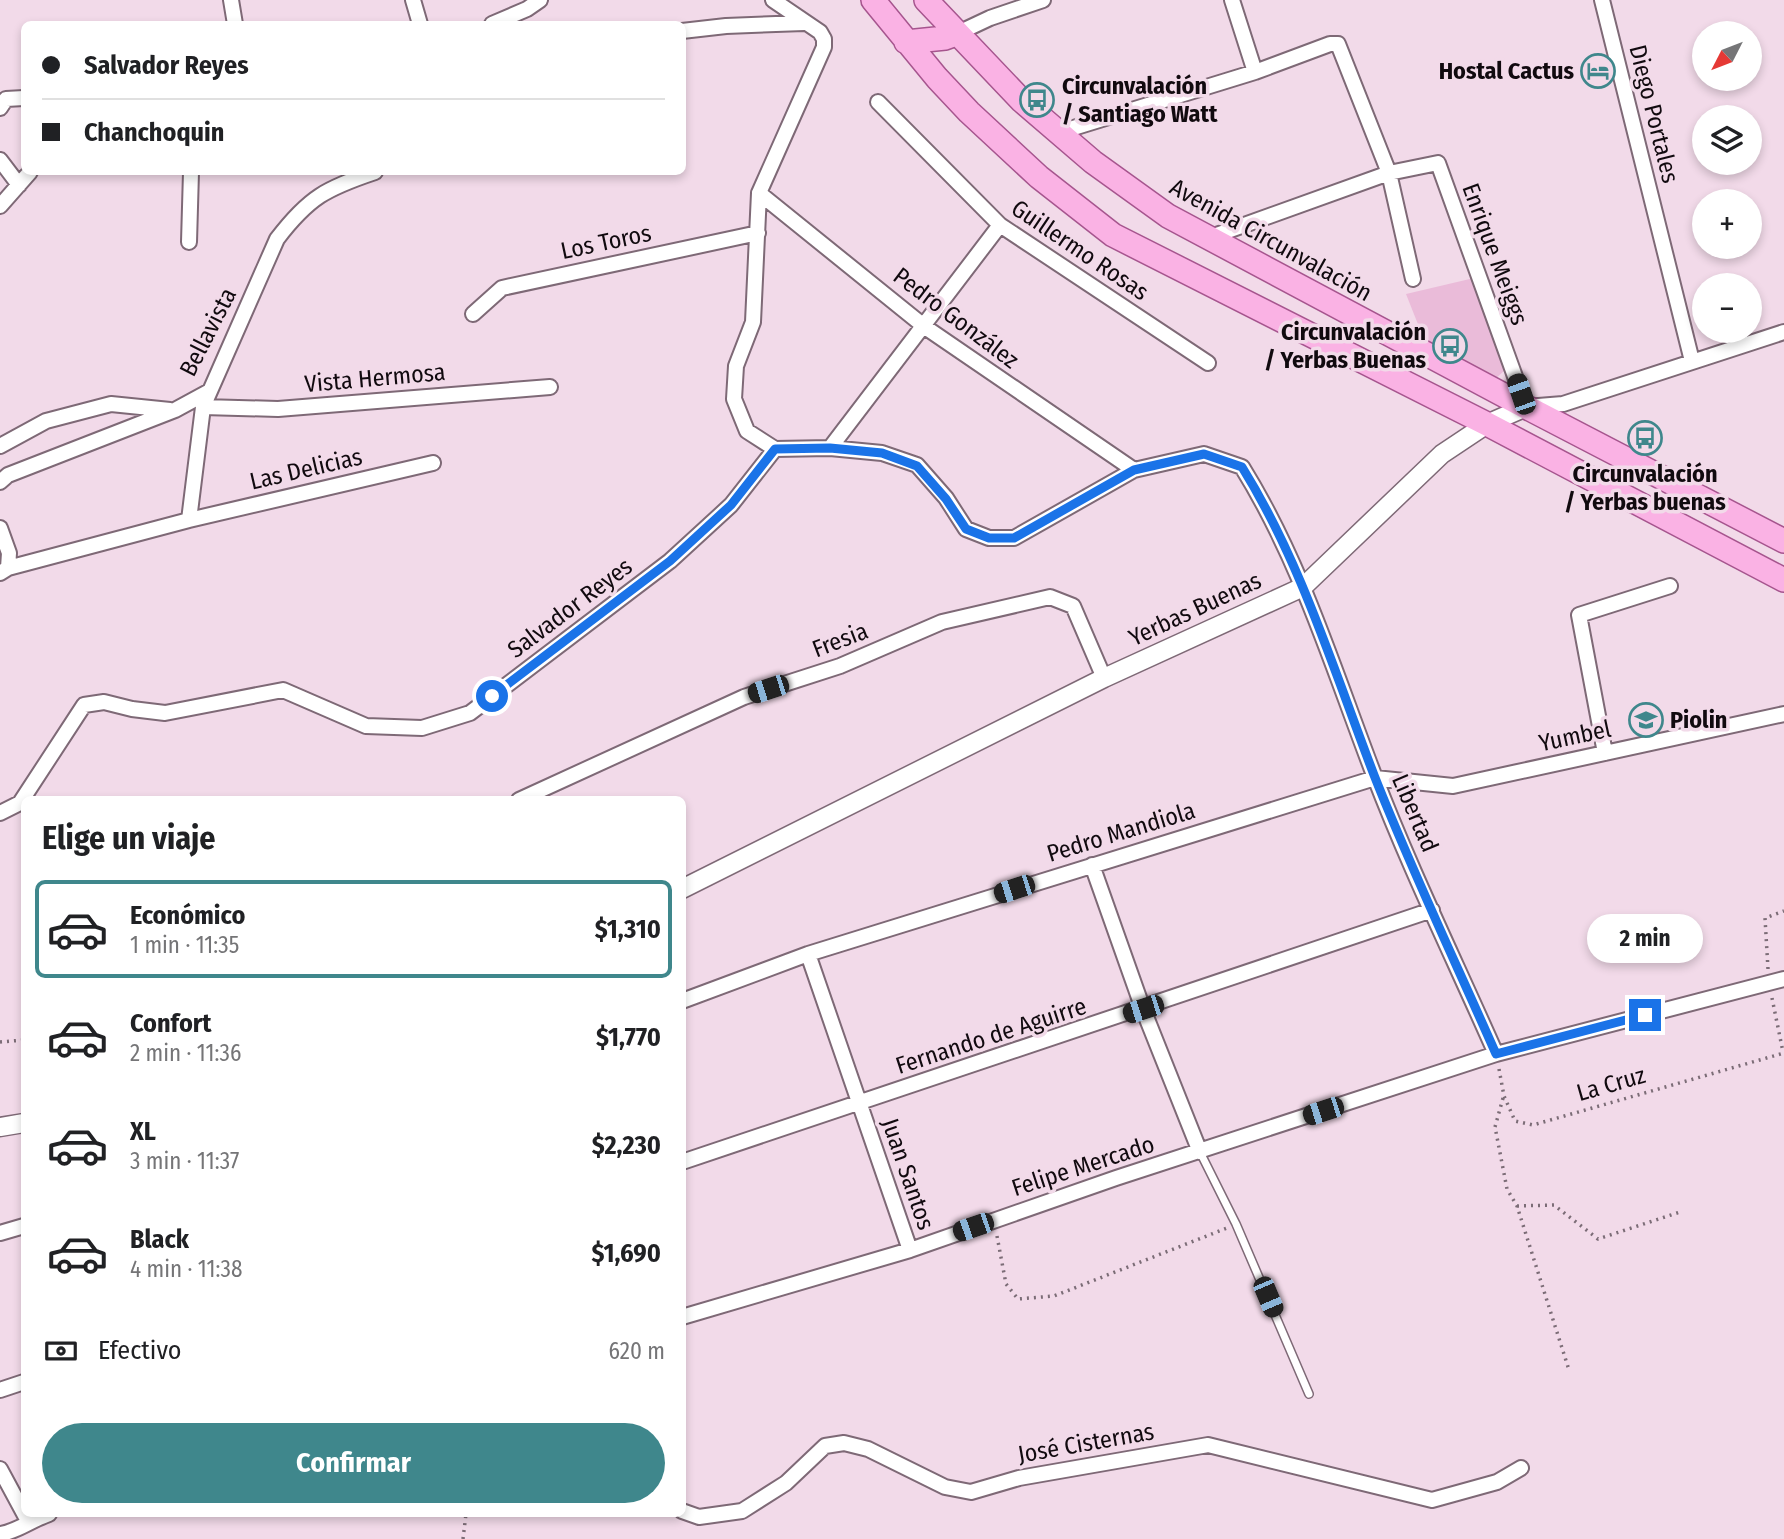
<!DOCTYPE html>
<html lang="es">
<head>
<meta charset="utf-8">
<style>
  body { margin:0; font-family:"Fira Sans Condensed",sans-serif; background:#f2f2f2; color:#202124; height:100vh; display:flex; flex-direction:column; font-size:26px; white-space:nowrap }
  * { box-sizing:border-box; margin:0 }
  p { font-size:23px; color:#757577 }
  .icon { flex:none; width:38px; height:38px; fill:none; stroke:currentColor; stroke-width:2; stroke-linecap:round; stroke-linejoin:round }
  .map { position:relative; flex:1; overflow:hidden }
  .panel { position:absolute; left:21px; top:796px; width:665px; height:721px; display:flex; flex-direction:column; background:#fff; border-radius:10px; box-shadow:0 4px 10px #0003 }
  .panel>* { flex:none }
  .banner { position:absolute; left:21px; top:21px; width:665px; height:154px; border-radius:10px; box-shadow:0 4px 10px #0003; display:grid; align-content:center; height:154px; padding:0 21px; background:#fff }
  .needle { width:46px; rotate:228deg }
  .buttons { position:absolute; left:1692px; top:21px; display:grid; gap:14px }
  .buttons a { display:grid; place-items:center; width:70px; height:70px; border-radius:50%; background:#fff; box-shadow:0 4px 10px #0003; font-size:35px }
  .end { position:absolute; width:32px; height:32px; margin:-16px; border:9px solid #1a73e8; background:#fff; box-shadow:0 0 0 4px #fff }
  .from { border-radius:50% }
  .bubble { position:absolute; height:49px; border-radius:24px; background:#fff; box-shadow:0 4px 10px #0003; font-size:23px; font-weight:700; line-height:49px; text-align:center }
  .car { position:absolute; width:21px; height:42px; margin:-21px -10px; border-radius:9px; box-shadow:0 0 5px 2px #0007; background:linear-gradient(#222 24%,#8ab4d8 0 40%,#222 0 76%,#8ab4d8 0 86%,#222 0) }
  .banner b { display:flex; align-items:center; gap:24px; height:66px; font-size:26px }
  .banner b+b { border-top:2px solid #e0e0e0 }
  .banner i { width:18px; height:18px; background:#202124 }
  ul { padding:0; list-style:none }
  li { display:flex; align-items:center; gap:21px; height:98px; margin:0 14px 10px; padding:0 7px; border:4px solid transparent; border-radius:10px }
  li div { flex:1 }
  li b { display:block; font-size:26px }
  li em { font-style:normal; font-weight:700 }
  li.active { border-color:#3f878c }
  li>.icon { width:63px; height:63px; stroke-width:1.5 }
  h2 { padding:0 21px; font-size:32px; line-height:84px }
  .pay { display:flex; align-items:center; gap:18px; height:77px; padding:0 21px; font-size:26px }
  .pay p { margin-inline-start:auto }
  .button { display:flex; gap:14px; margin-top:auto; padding:14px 21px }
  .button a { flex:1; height:80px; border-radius:42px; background:#3f878c; color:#fff; font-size:28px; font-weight:700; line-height:80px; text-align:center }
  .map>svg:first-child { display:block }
  .green { fill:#eabbd9 }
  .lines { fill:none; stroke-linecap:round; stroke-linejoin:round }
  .service-casing { stroke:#7e6976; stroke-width:10 }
  .minor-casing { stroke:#7e6976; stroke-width:18 }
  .tertiary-casing { stroke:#7e6976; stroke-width:21 }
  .primary-casing { stroke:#a6558e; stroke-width:26 }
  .path { stroke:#7b6c76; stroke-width:3.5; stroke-dasharray:2 5; stroke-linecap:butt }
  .service { stroke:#fff; stroke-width:7 }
  .minor { stroke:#fff; stroke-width:14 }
  .tertiary { stroke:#fff; stroke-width:18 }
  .primary { stroke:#fab2e4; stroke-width:23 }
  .route { stroke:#1a73e8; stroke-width:9 }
  .labels { text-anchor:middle; stroke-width:7; stroke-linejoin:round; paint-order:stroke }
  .poi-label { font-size:24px; font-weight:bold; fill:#110a0f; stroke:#f2dae9; text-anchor:end }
  .street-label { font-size:24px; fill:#110a0f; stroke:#f2dae9 }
</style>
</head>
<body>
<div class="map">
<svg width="1784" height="1539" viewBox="0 0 1784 1539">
  <rect width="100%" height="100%" fill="#f2dae9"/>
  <path class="green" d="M 1474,278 L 1505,370 L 1493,381 L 1427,347 L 1406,294 Z"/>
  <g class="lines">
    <g class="service-casing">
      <path id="service" d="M 1200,1152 L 1236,1224 L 1309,1394"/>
    </g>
    <g class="minor-casing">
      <path id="minor" d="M 231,0 L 235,24
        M 413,0 L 420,24
        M 773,0 L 820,32 L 824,39 L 824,47 L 759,193 L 753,322 L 736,366 L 734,399 L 747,431 L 775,449 L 830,448 L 882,453 L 917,465 L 946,498 L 966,529 L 989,538 L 1014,538 L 1134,470 L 1204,454 L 1242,467 C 1301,562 1334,671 1374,775 C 1410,869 1455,961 1496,1054
        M 1232,0 L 1255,72
        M 1602,0 L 1692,361
        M 492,24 L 527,9 L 540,0
        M 682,31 L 726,26 L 804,23
        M 956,34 L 990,18 L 1043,0
        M 878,102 L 1000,225 L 1208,363
        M 0,108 L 6,99 L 24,98
        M 1057,133 L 1255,72 L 1330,44 L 1338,44 L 1389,173 L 1413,279
        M 0,160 L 19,185
        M 759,193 L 925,327 L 1134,470
        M 0,206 L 30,172
        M 1208,238 L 1389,173 L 1438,163 L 1526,407 L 1563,404 L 1784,332
        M 189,242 L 191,172
        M 473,314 L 502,288 L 758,233
        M 203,407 L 278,409 L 550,387
        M 0,446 L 46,421 L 111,404 L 170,410
        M 830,448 L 1000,225
        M 0,482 L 8,475 L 175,410 L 210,391
        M 189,520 L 433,463
        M 0,528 L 9,553 L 8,568
        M 0,573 L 8,568 L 189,520 L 203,407 L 277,239 C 309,197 327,188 375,172
        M 1605,753 L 1579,615 L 1670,586
        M 519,800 L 744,697 L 840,666 L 942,622 L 1050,597 L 1073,606 L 1104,678
        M 0,813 L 20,803 L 84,705 L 104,702 L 132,709 L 165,713 L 283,690 L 366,726 L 422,728 L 470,713 L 670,561 L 731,505 L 775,449
        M 1092,865 L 1143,1009 L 1200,1152
        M 808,954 L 910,1250
        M 682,1001 L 808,954 L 1375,778 L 1453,786 L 1784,714
        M 682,1162 L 1432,910
        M 0,1233 L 24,1226
        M 682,1317 L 910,1250 L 1116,1178 L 1496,1054 L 1784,979
        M 0,1390 L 24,1382
        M 0,1469 L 28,1521
        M 682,1511 L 699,1517 L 742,1511 L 786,1483 L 825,1446 L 844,1443 L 868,1449 L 945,1487 L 971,1492 L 1019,1478 L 1208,1445 L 1432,1500 L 1497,1482 L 1521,1468
        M 0,1534 C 17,1532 31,1520 49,1514"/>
    </g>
    <g class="tertiary-casing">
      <path id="tertiary" d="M 682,889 L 1104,678 L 1303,587 L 1442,454 L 1487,424 L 1526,407
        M 0,1127 L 24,1123"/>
    </g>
    <g class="primary-casing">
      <path id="primary" d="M 873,0 L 937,78 L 969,112 L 1039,177 L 1113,235 L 1487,424 L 1784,580
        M 926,0 L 1022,101 L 1093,162 L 1168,216 L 1526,407 L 1784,541
        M 906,42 L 945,38 L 956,34"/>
    </g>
    <path class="path" d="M 1768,969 L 1765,918 L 1784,911
      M 1772,998 L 1783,1052
      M 0,1042 L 24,1040
      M 1499,1069 L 1504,1096 L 1515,1121 L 1533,1125 L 1784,1053
      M 1503,1098 L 1495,1127 L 1507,1189 L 1517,1206 L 1569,1370
      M 1517,1206 L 1554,1205 L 1598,1239 L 1680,1212
      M 997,1236 L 1006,1284 L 1018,1299 L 1054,1296 L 1227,1228
      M 463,1539 L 466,1514"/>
    <use href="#service" class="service"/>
    <use href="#minor" class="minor"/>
    <use href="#tertiary" class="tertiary"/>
    <use href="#primary" class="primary"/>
  </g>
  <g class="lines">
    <path class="route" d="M 492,696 L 670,561 L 731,505 L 775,449 L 830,448 L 882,453 L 917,466 L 946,499 L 966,529 L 989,538 L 1014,538 L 1134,470 L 1204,454 L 1242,467 C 1301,562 1334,671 1374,775 C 1411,869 1455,961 1496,1054 L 1645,1015"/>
  </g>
  <defs>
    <g id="hotel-ring" transform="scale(1.75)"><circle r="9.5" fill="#f2dae9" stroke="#3f878c" stroke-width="1.5"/><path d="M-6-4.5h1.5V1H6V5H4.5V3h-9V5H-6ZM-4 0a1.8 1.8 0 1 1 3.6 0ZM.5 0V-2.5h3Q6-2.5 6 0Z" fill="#3f878c"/></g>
    <g id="bus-ring" transform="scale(1.75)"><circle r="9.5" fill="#f2dae9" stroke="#3f878c" stroke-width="1.5"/><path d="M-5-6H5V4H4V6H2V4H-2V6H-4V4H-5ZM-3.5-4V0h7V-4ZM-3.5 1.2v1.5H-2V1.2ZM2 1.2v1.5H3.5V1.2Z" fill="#3f878c"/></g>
    <g id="school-ring" transform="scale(1.75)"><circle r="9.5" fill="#f2dae9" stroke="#3f878c" stroke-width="1.5"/><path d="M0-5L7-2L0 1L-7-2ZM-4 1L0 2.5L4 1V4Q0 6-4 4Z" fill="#3f878c"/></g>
  </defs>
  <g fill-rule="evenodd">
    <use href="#hotel-ring" x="1598" y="71"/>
    <use href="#bus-ring" x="1037" y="100"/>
    <use href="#bus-ring" x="1450" y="346"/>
    <use href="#bus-ring" x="1645" y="438"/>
    <use href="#school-ring" x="1646" y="720"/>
  </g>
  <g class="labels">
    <g class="poi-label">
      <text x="1574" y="79">Hostal Cactus</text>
      <text x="1062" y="94" text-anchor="start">Circunvalación<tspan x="1062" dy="28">/ Santiago Watt</tspan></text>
      <text x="1426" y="340">Circunvalación<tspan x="1426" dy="28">/ Yerbas Buenas</tspan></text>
      <text x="1645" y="482" text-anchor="middle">Circunvalación<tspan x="1645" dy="28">/ Yerbas buenas</tspan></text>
      <text x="1670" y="728" text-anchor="start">Piolin</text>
    </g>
    <g class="street-label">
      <text transform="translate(1654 114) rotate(76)" y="8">Diego Portales</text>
      <text transform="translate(1271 240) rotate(29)" y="8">Avenida Circunvalación</text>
      <text transform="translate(606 242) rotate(-12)" y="8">Los Toros</text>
      <text transform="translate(1080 250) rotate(34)" y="8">Guillermo Rosas</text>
      <text transform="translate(1495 254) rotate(70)" y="8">Enrique Meiggs</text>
      <text transform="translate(956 318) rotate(37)" y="8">Pedro González</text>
      <text transform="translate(208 332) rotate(-63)" y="8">Bellavista</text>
      <text transform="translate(375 378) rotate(-5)" y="8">Vista Hermosa</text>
      <text transform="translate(306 469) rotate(-13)" y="8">Las Delicias</text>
      <text transform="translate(570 608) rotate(-37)" y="8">Salvador Reyes</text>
      <text transform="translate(1195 609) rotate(-25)" y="8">Yerbas Buenas</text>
      <text transform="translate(840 640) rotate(-21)" y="8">Fresia</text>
      <text transform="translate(1575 736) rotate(-12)" y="8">Yumbel</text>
      <text transform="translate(1415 813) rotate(67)" y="8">Libertad</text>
      <text transform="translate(1121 832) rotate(-17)" y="8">Pedro Mandiola</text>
      <text transform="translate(991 1036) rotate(-18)" y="8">Fernando de Aguirre</text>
      <text transform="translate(1611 1084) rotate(-16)" y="8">La Cruz</text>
      <text transform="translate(1083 1166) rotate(-18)" y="8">Felipe Mercado</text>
      <text transform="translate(908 1174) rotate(71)" y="8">Juan Santos</text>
      <text transform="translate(1086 1443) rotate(-10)" y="8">José Cisternas</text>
    </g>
  </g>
</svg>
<div class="buttons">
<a><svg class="needle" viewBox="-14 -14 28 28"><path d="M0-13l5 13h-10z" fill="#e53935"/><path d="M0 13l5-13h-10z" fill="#757577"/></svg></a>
<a><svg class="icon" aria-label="layers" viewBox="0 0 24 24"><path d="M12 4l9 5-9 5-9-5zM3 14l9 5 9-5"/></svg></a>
<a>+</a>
<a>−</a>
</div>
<i class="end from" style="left:492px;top:696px"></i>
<i class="end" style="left:1645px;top:1015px"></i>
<div class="bubble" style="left:1587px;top:914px;width:116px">2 min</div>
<i class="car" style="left:1521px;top:394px;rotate:341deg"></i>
<i class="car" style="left:768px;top:689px;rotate:252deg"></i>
<i class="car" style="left:1014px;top:889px;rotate:252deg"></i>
<i class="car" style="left:1143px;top:1009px;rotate:252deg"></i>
<i class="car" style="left:1323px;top:1111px;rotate:252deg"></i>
<i class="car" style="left:973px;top:1227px;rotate:251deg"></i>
<i class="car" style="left:1268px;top:1297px;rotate:157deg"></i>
<div class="banner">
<b><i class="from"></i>Salvador Reyes</b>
<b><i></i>Chanchoquin</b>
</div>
<section class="panel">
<h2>Elige un viaje</h2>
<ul>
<li class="active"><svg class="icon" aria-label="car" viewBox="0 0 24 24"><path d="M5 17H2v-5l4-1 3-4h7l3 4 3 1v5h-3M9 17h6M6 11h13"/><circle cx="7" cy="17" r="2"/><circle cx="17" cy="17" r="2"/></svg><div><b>Económico</b><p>1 min · 11:35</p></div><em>$1,310</em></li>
<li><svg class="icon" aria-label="car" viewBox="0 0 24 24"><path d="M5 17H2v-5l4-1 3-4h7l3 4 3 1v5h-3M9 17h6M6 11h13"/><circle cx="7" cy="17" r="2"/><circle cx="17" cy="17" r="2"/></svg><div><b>Confort</b><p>2 min · 11:36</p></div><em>$1,770</em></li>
<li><svg class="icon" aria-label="car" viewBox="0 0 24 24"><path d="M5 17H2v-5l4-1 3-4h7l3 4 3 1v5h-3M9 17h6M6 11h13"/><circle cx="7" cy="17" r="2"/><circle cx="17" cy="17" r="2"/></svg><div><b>XL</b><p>3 min · 11:37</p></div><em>$2,230</em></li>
<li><svg class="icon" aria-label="car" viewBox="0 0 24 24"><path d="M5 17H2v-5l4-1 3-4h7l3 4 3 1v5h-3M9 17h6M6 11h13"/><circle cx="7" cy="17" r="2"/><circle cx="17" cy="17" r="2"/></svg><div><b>Black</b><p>4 min · 11:38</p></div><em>$1,690</em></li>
</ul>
<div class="pay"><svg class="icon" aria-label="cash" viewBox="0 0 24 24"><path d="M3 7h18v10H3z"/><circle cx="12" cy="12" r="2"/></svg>Efectivo<p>620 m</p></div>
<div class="button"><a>Confirmar</a></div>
</section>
</div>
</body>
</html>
